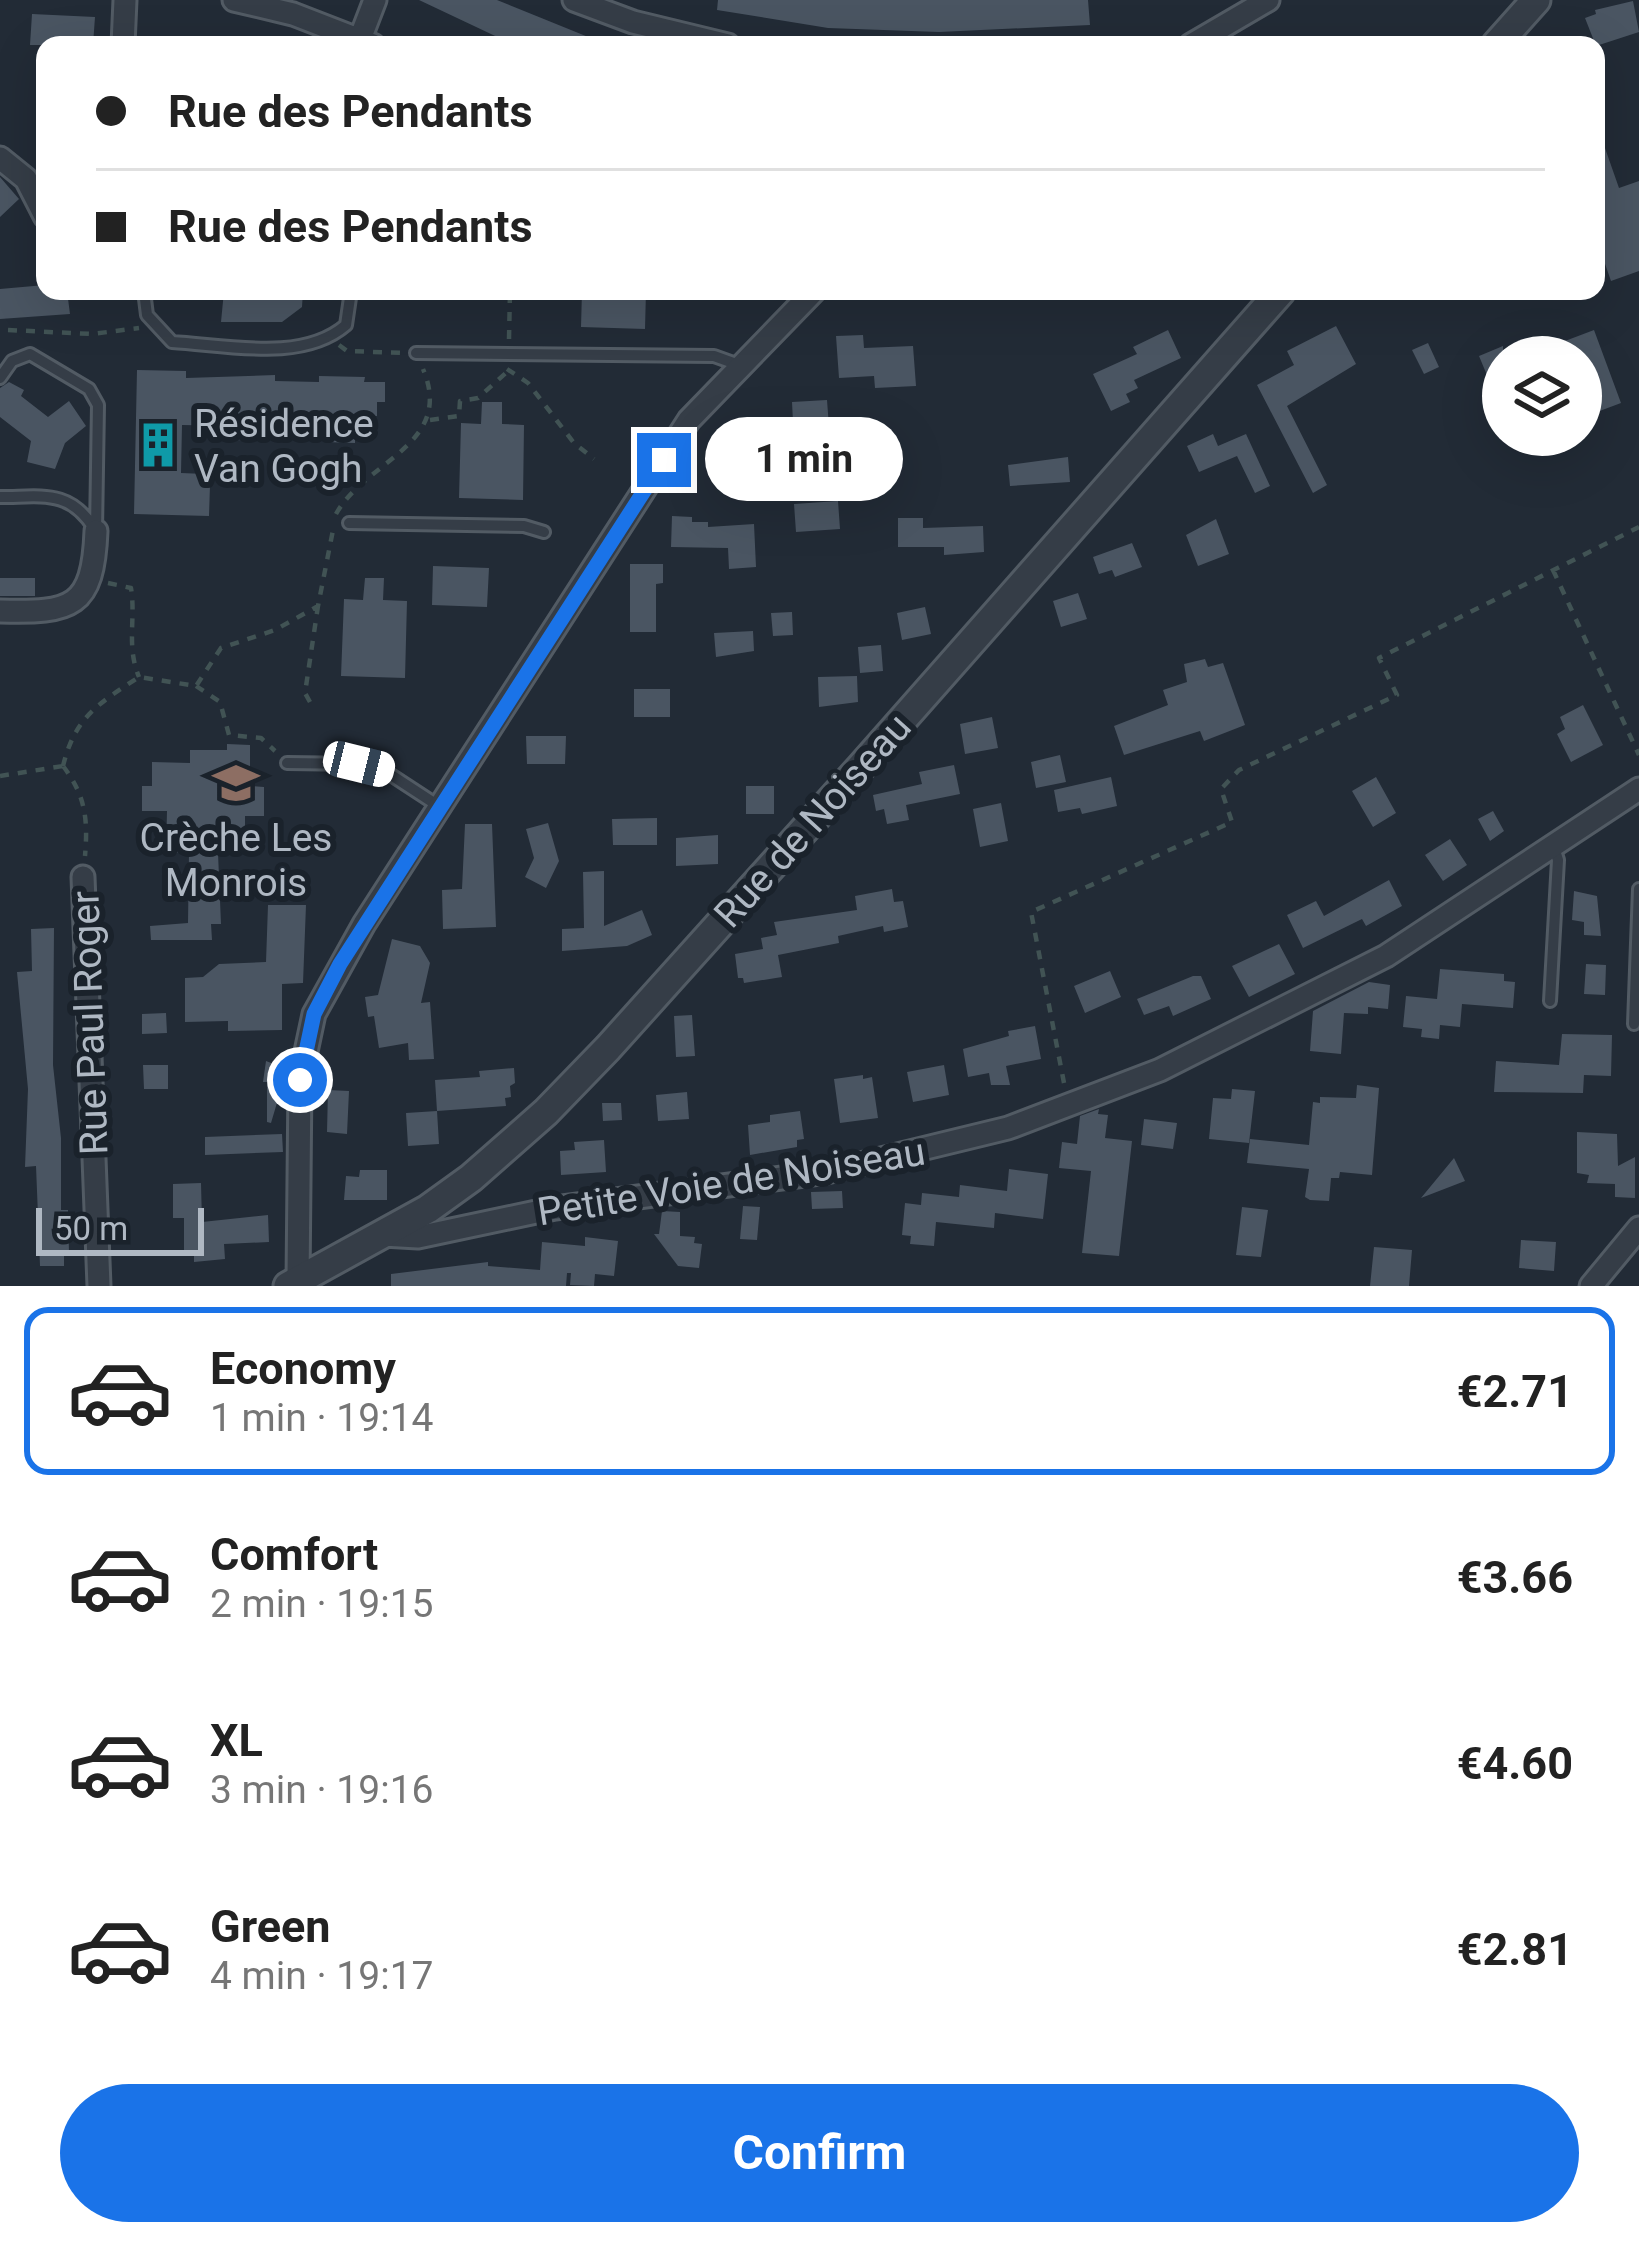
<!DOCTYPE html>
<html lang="en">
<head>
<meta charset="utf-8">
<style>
  body { margin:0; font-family:Roboto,sans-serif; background:#f6f6f6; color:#222; height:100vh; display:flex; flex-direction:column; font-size:45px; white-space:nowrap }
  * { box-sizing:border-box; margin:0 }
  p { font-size:39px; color:#767676 }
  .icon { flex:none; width:66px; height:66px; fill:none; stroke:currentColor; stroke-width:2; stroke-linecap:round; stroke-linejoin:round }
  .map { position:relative; height:1286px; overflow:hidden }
  .drawer { display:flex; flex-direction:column; background:#fff; flex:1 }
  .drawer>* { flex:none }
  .banner { position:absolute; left:36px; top:36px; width:1569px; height:264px; border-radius:24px; box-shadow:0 12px 48px #0002; display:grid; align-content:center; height:264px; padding:0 60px; background:#fff }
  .buttons { position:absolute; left:1482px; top:336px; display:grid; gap:24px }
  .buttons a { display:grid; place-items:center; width:120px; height:120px; border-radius:50%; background:#fff; box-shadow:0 12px 48px #0002; font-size:60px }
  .scale { position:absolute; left:36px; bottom:30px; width:168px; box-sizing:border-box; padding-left:12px; border:6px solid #afb8c3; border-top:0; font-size:33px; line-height:42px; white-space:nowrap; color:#afb8c3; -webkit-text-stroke:9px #1a222b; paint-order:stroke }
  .end { position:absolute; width:54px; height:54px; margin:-27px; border:15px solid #1a73e8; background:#fff; box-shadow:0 0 0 6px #fff }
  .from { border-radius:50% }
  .bubble { position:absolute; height:84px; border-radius:42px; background:#fff; box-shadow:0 12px 48px #0002; font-size:39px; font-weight:700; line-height:84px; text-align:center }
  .car { position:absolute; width:36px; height:72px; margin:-36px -18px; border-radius:15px; box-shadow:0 0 9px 3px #0007; background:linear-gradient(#fff 24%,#345 0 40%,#fff 0 76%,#345 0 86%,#fff 0) }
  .banner b { display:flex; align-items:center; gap:42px; height:114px; font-size:45px }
  .banner b+b { border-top:3px solid #e0e0e0 }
  .banner i { width:30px; height:30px; background:#222 }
  ul { padding:21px 0 0; list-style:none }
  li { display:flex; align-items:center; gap:36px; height:168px; margin:0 24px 18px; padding:0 36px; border:6px solid transparent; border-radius:24px }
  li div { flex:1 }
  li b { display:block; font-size:45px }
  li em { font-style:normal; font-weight:700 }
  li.current { border-color:#1a73e8 }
  li>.icon { width:108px; height:108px; stroke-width:1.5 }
  .cta { display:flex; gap:24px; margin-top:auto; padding:24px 60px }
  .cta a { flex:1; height:138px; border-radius:72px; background:#1a73e8; color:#fff; font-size:48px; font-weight:700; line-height:138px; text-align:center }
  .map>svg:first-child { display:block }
  .building { fill:#4a5562 }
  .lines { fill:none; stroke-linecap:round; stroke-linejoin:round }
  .service-casing { stroke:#525b64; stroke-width:16 }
  .minor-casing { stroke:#525b64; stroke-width:27 }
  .tertiary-casing { stroke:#525b64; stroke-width:33 }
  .path { stroke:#415354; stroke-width:4.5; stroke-dasharray:9 9; stroke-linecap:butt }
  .service { stroke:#353d47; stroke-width:10 }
  .minor { stroke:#353d47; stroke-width:21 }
  .tertiary { stroke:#353d47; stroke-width:27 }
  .route { stroke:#1a73e8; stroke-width:15 }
  .labels { text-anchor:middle; stroke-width:12; stroke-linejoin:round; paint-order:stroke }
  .poi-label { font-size:39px; fill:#afb8c3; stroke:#1a222b; text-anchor:start }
  .street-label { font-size:39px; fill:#afb8c3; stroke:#1a222b }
</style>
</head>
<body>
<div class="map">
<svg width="1639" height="1286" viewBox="0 0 1639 1286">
  <rect width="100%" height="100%" fill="#222b36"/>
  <path class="building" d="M 419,0 L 497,0 L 608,45 L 514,45 Z
    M 718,0 L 1088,0 L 1090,25 L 939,32 L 828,28 L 717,10 Z
    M 1633,1 L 1639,32 L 1596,46 L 1585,18 L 1596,14 L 1595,10 Z
    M 32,14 L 95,17 L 93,45 L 30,45 Z
    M 1599,131 L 1619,188 L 1639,181 L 1639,271 L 1611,281 L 1596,238 Z
    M 0,177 L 19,199 L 0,217 Z
    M 45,285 L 45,291 L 67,291 L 70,314 L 0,319 L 0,289 Z
    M 224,291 L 303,291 L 302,307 L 282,322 L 221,322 Z
    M 582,291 L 646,291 L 645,329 L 581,327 Z
    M 1336,326 L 1356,364 L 1287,406 L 1327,485 L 1313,493 L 1257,385 L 1294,365 L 1287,351 Z
    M 1168,330 L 1181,358 L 1134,380 L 1138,388 L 1126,394 L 1130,402 L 1111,411 L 1093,374 L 1137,354 L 1133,347 Z
    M 1594,330 L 1621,403 L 1581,418 L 1581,357 L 1528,355 Z
    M 863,335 L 864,348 L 913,346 L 916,386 L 875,388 L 874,376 L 839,378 L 836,336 Z
    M 1428,343 L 1439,367 L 1424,374 L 1412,350 Z
    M 1503,346 L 1503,375 L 1489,380 L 1479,356 Z
    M 137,370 L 186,371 L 186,378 L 275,375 L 275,381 L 319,382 L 319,376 L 365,377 L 364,382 L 385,382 L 385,402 L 377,402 L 377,416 L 367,416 L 367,429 L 355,429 L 355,443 L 325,442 L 325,428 L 266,426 L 266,441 L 235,440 L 235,426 L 182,425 L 181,473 L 205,474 L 205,485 L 210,485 L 209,516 L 134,514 Z
    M 9,382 L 24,390 L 21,396 L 48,417 L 69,401 L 86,426 L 65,443 L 55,469 L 27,462 L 31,441 L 0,417 L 0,388 Z
    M 827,400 L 830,440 L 794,442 L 792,402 Z
    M 482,402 L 502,402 L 502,424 L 524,425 L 523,500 L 459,498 L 461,423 L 481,424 Z
    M 1213,434 L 1218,446 L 1246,434 L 1270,486 L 1255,493 L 1237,456 L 1199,472 L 1187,446 Z
    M 764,439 L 765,467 L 722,469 L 721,442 Z
    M 1068,457 L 1070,482 L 1010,486 L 1008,465 Z
    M 838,501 L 840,529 L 796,532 L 794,504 Z
    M 672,516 L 692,517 L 692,522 L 708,522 L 708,527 L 754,524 L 756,567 L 729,569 L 728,548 L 671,547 Z
    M 898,518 L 923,518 L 923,528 L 983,526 L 984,552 L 944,555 L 944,547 L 898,547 Z
    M 1216,519 L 1229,554 L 1198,566 L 1186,535 Z
    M 1132,543 L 1142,567 L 1115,577 L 1112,570 L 1099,574 L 1093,557 Z
    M 630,564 L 663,564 L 663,583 L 656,584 L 656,632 L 630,632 Z
    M 433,566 L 489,568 L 487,607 L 432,605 Z
    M 0,578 L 35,578 L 35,596 L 0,596 Z
    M 365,578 L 384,578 L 383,600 L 407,601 L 405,678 L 341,676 L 344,599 L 363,600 Z
    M 1078,593 L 1087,619 L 1061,627 L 1053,601 Z
    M 925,607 L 931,634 L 902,640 L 897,613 Z
    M 792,612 L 793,635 L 773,636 L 771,613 Z
    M 753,631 L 754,651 L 716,657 L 714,633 Z
    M 881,645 L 883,671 L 860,673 L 858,647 Z
    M 1205,659 L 1208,667 L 1223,663 L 1245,725 L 1204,741 L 1200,731 L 1124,755 L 1114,726 L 1168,705 L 1163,690 L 1187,682 L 1184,664 Z
    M 857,676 L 858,702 L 819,707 L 818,677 Z
    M 634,689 L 670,689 L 670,717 L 634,717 Z
    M 1583,705 L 1603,745 L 1571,762 L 1557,734 L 1565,729 L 1560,717 Z
    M 992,717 L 998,748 L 965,754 L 960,724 Z
    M 526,736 L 566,736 L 565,764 L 527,764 Z
    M 227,744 L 250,745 L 250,786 L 264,787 L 264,816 L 245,816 L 245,853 L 218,853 L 221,924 L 211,924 L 212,940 L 151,940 L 150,926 L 188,923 L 189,853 L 166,852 L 167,811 L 142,811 L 142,786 L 152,786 L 152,762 L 190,763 L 190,750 L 227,750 Z
    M 1060,755 L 1066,782 L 1036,788 L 1031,762 Z
    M 954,765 L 960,794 L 906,805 L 909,820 L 887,824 L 884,809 L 876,811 L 873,795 L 922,784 L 919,772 Z
    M 1111,777 L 1117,806 L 1082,814 L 1080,808 L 1058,812 L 1054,790 Z
    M 1376,777 L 1396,813 L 1373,827 L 1352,791 Z
    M 746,786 L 774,786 L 774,814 L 746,814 Z
    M 1001,803 L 1008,841 L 980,847 L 973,809 Z
    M 1493,811 L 1504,831 L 1490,841 L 1478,819 Z
    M 657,818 L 657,845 L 613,845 L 612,819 Z
    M 548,823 L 559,861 L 546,888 L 525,877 L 534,858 L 526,829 Z
    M 465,824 L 492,824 L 496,927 L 443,929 L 442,890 L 462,889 Z
    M 718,835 L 718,864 L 676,866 L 676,838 Z
    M 1450,839 L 1467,865 L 1443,881 L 1425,855 Z
    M 604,871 L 604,926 L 642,910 L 652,935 L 627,946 L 562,951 L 562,929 L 584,928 L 583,872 Z
    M 1389,880 L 1402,906 L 1366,926 L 1362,919 L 1303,948 L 1287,915 L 1316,901 L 1324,916 Z
    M 892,889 L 894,902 L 903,901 L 908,927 L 884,932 L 883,926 L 838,936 L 839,943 L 778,955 L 782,977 L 744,983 L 743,978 L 738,978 L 735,954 L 763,949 L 761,938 L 777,935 L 774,922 L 857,910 L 855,896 Z
    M 1574,891 L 1597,896 L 1601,936 L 1584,935 L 1584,922 L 1572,920 Z
    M 268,905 L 306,905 L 303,983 L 282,984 L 282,1030 L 228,1031 L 228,1021 L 185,1022 L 185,978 L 203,977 L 219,964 L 266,962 Z
    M 54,928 L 53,1065 L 61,1138 L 61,1210 L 68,1210 L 69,1253 L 64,1254 L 64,1266 L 40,1266 L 36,1166 L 25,1167 L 28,1089 L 17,972 L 32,971 L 31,929 Z
    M 392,939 L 420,946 L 430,963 L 421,1003 L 430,1002 L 434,1059 L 409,1060 L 408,1043 L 379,1048 L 374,1016 L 368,1017 L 365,997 L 378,995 Z
    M 1279,944 L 1295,974 L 1249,997 L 1232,966 Z
    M 1586,964 L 1606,965 L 1605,995 L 1584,994 Z
    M 1440,969 L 1504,974 L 1504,981 L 1515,982 L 1513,1008 L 1462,1004 L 1460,1027 L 1440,1025 L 1439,1039 L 1421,1037 L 1422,1029 L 1403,1027 L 1406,996 L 1437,999 Z
    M 1110,971 L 1121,997 L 1085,1013 L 1074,986 Z
    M 1193,976 L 1201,976 L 1211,999 L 1173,1016 L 1169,1006 L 1144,1015 L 1137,999 Z
    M 1369,982 L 1390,985 L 1388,1009 L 1368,1007 L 1368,1014 L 1344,1013 L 1341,1054 L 1310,1051 L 1313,1011 Z
    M 166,1013 L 167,1033 L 142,1034 L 142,1014 Z
    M 692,1015 L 695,1056 L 676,1057 L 674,1016 Z
    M 1035,1026 L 1041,1059 L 1006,1066 L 1010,1085 L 991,1085 L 989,1073 L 968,1077 L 963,1049 L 1009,1036 L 1008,1031 Z
    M 1562,1034 L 1612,1035 L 1611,1076 L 1584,1075 L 1583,1093 L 1494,1092 L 1496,1061 L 1559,1065 Z
    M 266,1061 L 287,1069 L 271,1123 L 267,1122 L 267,1082 L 263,1082 Z
    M 143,1065 L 168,1065 L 168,1089 L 144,1089 Z
    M 944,1065 L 949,1095 L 913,1102 L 907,1072 Z
    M 514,1068 L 515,1083 L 510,1086 L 511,1097 L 505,1098 L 506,1106 L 437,1111 L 435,1080 L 480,1077 L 479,1071 Z
    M 863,1075 L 863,1079 L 872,1077 L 878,1118 L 840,1123 L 834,1079 Z
    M 1357,1085 L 1379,1088 L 1372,1175 L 1340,1172 L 1339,1178 L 1331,1178 L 1329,1201 L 1310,1200 L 1305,1197 L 1309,1169 L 1247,1163 L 1250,1139 L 1309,1145 L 1313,1102 L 1320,1103 L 1320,1097 L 1356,1098 Z
    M 1232,1089 L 1255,1091 L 1249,1143 L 1209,1139 L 1213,1098 L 1231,1099 Z
    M 328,1090 L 349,1091 L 347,1134 L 327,1132 Z
    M 687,1092 L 689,1119 L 658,1121 L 656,1095 Z
    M 602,1103 L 621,1103 L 622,1120 L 603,1121 Z
    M 1099,1109 L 1098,1114 L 1108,1115 L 1105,1138 L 1132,1141 L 1119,1256 L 1082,1253 L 1091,1171 L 1059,1168 L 1062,1142 L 1077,1144 L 1080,1116 Z
    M 437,1111 L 439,1144 L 408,1146 L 406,1113 Z
    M 800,1111 L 804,1139 L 797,1140 L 797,1147 L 750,1155 L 748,1125 L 770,1122 L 770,1115 Z
    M 1144,1119 L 1177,1123 L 1173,1149 L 1141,1145 Z
    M 1577,1132 L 1617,1134 L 1618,1166 L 1635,1157 L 1635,1198 L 1615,1197 L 1615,1184 L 1587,1183 L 1589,1175 L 1577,1173 Z
    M 282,1134 L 283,1152 L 205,1155 L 205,1137 Z
    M 604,1140 L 606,1172 L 561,1175 L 560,1151 L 575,1150 L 574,1142 Z
    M 1454,1158 L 1465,1181 L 1421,1198 Z
    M 1009,1169 L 1048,1174 L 1043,1219 L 995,1213 L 994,1228 L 936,1222 L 934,1246 L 910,1244 L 911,1236 L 902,1235 L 905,1203 L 921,1205 L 922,1193 L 959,1197 L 960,1185 L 1007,1191 Z
    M 360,1170 L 387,1170 L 387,1200 L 344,1200 L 346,1176 L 359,1177 Z
    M 201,1183 L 202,1222 L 268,1215 L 269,1242 L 224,1244 L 225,1259 L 194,1262 L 194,1250 L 184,1250 L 184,1218 L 173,1218 L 173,1184 Z
    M 842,1191 L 843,1208 L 812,1209 L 811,1192 Z
    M 743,1206 L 760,1207 L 757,1240 L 740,1239 Z
    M 1242,1207 L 1268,1210 L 1261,1257 L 1236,1255 Z
    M 662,1211 L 680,1212 L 680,1236 L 695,1237 L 694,1243 L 702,1244 L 699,1268 L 678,1266 L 654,1234 L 659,1234 Z
    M 585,1237 L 618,1241 L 614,1276 L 595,1274 L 594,1286 L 570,1285 L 571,1273 L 567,1273 L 566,1286 L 391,1286 L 391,1274 L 488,1262 L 488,1266 L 540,1270 L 542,1242 L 585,1246 Z
    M 1521,1240 L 1556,1242 L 1554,1271 L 1519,1268 Z
    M 1374,1247 L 1412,1250 L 1409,1286 L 1370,1286 Z"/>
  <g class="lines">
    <g class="service-casing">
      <path id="service" d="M 144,291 L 147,315 L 172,342 C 227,345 302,363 346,325 L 351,291
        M 416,353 L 714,356 L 739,365
        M 0,378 L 12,361 L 30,354 L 89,389 L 98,405 L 96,531
        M 0,497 C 42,497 69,489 94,528
        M 349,523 L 524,526 L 544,532
        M 287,763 L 359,764 L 385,771 L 440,807
        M 1550,1001 L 1558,860 L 1553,844
        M 1634,1024 L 1639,889"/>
    </g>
    <g class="minor-casing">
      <path id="minor" d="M 234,0 L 293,14 L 373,45
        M 574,0 L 633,22 L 728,45
        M 360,39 L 375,0
        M 123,45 L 125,0
        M 1191,45 L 1268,0
        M 0,158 L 26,179 L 45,216
        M 0,611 C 72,613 93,608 96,531
        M 83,877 L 99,1286
        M 383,1235 L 418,1237 L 555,1208 L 827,1172 L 1008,1128 L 1160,1070 L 1386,956 L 1639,789
        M 298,1281 L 300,1080 L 314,1014 L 364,924 L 689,420 L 814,291
        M 1591,1286 L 1639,1228"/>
    </g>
    <g class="tertiary-casing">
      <path id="tertiary" d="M 1496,45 L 1536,0
        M 288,1286 L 428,1209 L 471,1178 L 546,1112 L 608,1048 L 860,768 L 1281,291"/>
    </g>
    <path class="path" d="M 8,330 L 92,334 L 139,328
      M 509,339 L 510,291
      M 339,345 L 347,351 L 404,353
      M 507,369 L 528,383 L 574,443 L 594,459
      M 430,420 L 459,416 L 460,401 L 478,398 L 507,372
      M 336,514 C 366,460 455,445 423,369
      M 1553,570 L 1639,755
      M 108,583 L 131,588 C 136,619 126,646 139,677
      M 196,686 L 220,702 L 229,735 L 261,738 L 275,751
      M 310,702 L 305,693 L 318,606
      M 63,766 C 75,717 98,704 139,677 L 196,686 L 221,648 L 275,630 L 318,606 L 334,525
      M 63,766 C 86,796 88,820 85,856
      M 0,776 L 63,766
      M 1064,1083 L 1031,912 L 1232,822 L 1221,789 L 1239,770 L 1397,695 L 1379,658 L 1639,527"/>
    <use href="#service" class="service"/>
    <use href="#minor" class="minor"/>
    <use href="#tertiary" class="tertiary"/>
  </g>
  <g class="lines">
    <path class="route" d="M 300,1080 L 314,1014 L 340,964 L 664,460"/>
  </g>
  <defs>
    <g id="building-bare" transform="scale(3.6)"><path d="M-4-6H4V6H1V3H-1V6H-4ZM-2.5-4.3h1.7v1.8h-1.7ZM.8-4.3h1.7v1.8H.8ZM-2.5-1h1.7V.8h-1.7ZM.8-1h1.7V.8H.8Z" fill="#0f9aa8" stroke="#1a222b" stroke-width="2.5" paint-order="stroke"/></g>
    <g id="school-bare" transform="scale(3.6)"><path d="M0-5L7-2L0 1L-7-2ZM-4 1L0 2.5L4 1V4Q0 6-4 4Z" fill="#8d6e63" stroke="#1a222b" stroke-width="2.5" paint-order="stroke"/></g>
  </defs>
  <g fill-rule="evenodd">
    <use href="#building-bare" x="158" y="445"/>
    <use href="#school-bare" x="236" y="783"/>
  </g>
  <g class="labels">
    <g class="poi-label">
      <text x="194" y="437">Résidence<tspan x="194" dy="45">Van Gogh</tspan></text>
      <text x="236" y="851" text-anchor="middle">Crèche Les<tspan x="236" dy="45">Monrois</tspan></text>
    </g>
    <g class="street-label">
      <text transform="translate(812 820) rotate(-48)" y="14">Rue de Noiseau</text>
      <text transform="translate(89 1023) rotate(-92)" y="14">Rue Paul Roger</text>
      <text transform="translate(731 1181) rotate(-9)" y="14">Petite Voie de Noiseau</text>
    </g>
  </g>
</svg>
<div class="buttons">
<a><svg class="icon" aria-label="layers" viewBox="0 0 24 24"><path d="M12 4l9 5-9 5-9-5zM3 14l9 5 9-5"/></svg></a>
</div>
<div class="scale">50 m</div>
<i class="end from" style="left:300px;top:1080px"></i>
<i class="end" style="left:664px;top:460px"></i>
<div class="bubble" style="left:705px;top:417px;width:198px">1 min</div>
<i class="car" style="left:359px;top:764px;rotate:104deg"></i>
<div class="banner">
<b><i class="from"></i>Rue des Pendants</b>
<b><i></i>Rue des Pendants</b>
</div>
</div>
<section class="drawer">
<ul>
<li class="current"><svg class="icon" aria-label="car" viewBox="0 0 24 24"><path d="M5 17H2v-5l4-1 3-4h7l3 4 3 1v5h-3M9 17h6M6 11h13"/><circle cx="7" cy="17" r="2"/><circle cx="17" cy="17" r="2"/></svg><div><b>Economy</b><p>1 min · 19:14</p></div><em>€2.71</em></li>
<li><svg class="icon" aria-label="car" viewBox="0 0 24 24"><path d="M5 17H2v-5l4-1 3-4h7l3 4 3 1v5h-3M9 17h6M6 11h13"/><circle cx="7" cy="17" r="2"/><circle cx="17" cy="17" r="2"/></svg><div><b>Comfort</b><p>2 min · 19:15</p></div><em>€3.66</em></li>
<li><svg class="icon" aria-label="car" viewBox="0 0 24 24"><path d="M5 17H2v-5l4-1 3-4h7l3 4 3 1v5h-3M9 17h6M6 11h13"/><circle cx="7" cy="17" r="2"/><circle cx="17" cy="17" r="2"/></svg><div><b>XL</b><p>3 min · 19:16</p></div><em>€4.60</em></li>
<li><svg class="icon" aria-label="car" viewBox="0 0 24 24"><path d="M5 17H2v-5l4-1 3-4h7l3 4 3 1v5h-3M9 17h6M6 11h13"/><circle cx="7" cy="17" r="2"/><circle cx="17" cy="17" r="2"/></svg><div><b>Green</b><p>4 min · 19:17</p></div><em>€2.81</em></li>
</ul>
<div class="cta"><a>Confirm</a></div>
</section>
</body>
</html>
